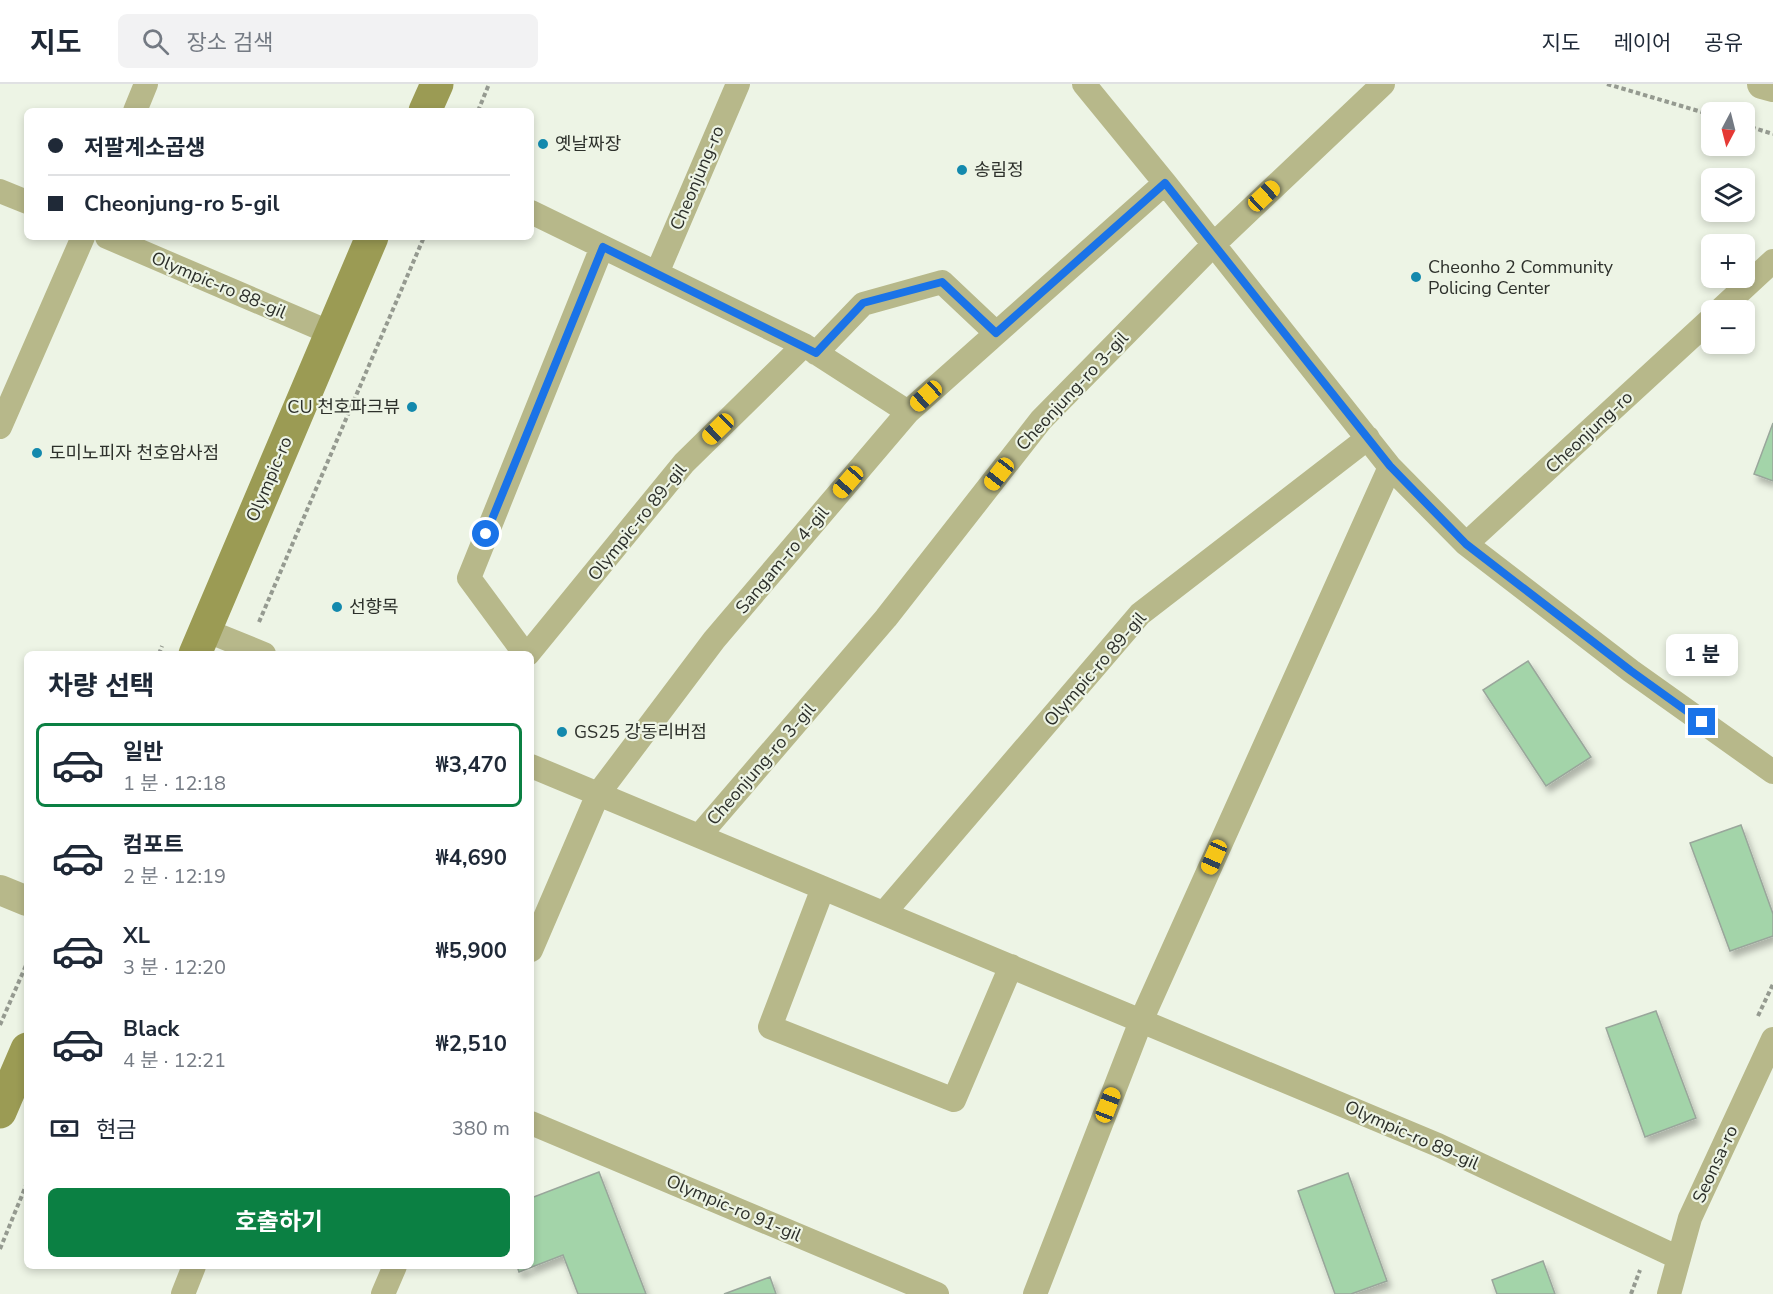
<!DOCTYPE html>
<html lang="ko">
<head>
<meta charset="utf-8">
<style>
  body { margin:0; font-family:"Nunito Sans","Noto Sans KR",sans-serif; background:#f2f2f3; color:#1f2937; height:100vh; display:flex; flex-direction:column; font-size:22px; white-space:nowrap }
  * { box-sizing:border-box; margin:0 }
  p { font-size:20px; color:#747a83 }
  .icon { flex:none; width:33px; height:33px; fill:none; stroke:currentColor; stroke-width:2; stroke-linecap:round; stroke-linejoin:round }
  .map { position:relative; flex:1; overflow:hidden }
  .details { position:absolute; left:24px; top:567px; width:510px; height:618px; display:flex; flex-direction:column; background:#fff; border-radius:9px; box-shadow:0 3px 9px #0003 }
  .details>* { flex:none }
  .guide { position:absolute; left:24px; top:24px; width:510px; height:132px; border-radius:9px; box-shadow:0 3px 9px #0003; display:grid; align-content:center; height:132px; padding:0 24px; background:#fff }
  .needle { width:39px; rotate:187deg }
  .buttons { position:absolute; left:1701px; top:18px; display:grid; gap:12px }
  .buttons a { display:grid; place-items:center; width:54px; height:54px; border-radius:9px; background:#fff; box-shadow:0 3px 9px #0003; font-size:30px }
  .end { position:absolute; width:27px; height:27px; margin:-14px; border:8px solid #1a73e8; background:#fff; box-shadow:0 0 0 3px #fff }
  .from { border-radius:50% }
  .bubble { position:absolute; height:42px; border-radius:9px; background:#fff; box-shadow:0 3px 9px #0003; font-size:20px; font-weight:700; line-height:42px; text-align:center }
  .car { position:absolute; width:18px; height:36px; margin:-18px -9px; border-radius:8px; box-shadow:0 0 4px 2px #0007; background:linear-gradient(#f5c518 24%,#345 0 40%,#f5c518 0 76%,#345 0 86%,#f5c518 0) }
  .guide b { display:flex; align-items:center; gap:21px; height:57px; font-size:22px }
  .guide b+b { border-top:2px solid #e0e1e3 }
  .guide i { width:15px; height:15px; background:#1f2937 }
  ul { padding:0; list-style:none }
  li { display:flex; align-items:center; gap:18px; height:84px; margin:0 12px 9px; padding:0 12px; border:3px solid transparent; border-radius:9px }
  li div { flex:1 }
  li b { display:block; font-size:22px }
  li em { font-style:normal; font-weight:700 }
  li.on { border-color:#0b8043 }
  li>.icon { width:54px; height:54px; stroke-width:1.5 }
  h2 { padding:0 24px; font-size:27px; line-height:72px }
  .pay { display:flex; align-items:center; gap:15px; height:66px; padding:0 24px; font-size:22px }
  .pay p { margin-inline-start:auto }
  .primary-button { display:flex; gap:12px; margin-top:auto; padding:12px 24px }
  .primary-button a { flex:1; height:69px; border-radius:9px; background:#0b8043; color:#fff; font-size:24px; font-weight:700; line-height:69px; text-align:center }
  header { display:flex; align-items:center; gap:36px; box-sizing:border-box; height:84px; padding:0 30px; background:#fff; border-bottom:2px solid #e0e1e3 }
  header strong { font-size:28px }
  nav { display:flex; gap:33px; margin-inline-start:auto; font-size:21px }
  .search { width:420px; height:54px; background:#f2f2f3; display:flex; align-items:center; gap:15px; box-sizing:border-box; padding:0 21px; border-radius:9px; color:#747a83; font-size:22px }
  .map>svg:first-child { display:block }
  .building { fill:#a3d4a9; stroke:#99a69b; stroke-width:1.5; filter:url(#shadow) }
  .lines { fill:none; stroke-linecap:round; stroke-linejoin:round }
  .path { stroke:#959a90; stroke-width:4; stroke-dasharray:4.5 3; stroke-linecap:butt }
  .minor { stroke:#b7b88a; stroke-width:24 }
  .tertiary { stroke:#b7b88a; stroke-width:30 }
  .secondary { stroke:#9b9b54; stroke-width:33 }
  .route { stroke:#1a73e8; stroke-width:8 }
  .poi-dot { fill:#1389ad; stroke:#edf4e5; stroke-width:2 }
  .labels { text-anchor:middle; stroke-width:4.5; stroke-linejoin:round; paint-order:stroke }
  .poi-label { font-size:18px; fill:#2d302b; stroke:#edf4e5; text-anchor:start }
  .street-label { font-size:18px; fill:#2d302b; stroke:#edf4e5 }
</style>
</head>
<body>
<header>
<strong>지도</strong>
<div class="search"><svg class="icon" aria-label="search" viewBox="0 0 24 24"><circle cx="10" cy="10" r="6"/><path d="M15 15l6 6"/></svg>장소 검색</div>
<nav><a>지도</a><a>레이어</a><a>공유</a></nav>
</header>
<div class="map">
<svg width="1773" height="1210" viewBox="0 0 1773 1210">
  <defs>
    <filter id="shadow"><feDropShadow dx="3.5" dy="6" stdDeviation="3" flood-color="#0004"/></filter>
  </defs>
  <rect width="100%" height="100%" fill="#edf4e5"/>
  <path class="building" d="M 1773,339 L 1773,397 L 1754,390 Z
    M 1528,577 L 1591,673 L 1546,702 L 1483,606 Z
    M 1741,741 L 1773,830 L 1773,852 L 1730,867 L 1690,759 Z
    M 1656,927 L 1696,1034 L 1645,1053 L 1606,944 Z
    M 599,1088 L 646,1210 L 578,1210 L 563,1171 L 519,1188 L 517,1182 L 531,1182 L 531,1114 Z
    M 1348,1089 L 1387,1197 L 1351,1210 L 1335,1210 L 1298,1107 Z
    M 1543,1177 L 1555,1210 L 1497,1210 L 1492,1196 Z
    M 770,1193 L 776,1210 L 724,1210 Z"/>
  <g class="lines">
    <path class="path" d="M 1607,0 L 1712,31
      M 478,27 L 489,0
      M 1744,41 L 1773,50
      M 259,538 L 424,153
      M 159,570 L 162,562
      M 1758,932 L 1773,900
      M 0,941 L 27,879
      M 0,1165 L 27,1099
      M 1631,1210 L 1640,1186"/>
    <path class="minor" d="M 1084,0 L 1165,99 L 1390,383 L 1466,460 L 1631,587 L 1773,688
      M 135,27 L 146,0
      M 0,107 L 27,118
      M 531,128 L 804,261 L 908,328
      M 107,153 L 331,249
      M 657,189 L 738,0
      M 1720,226 L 1773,177
      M 816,269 L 863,220 L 942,198 L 996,249
      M 0,343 L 83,153
      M 1466,460 L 1712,234
      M 205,546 L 264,570
      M 525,570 L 469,494 L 602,163
      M 528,570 L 684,379 L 804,261
      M 531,682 L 1438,1061 L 1679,1174
      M 699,752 L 886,534 L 1041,336 L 1214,160 L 1383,0
      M 823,804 L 770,943 L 954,1016 L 1011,882
      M 884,829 L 1140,530 L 1368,354
      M 531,866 L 598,710 L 714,556 L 908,328 L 1165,99
      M 531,1039 L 937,1210
      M 183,1210 L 194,1182
      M 383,1210 L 395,1182
      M 1035,1210 L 1141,937 L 1390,383
      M 1669,1210 L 1690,1134 L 1773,955"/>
    <path class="tertiary" d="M 1762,0 L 1773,3
      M 0,806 L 27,817"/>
    <path class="secondary" d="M 425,27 L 437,0
      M 195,570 L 372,153
      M 0,1028 L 27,965"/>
  </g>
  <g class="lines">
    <path class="route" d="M 486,450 L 603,163 L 816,269 L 863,219 L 942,198 L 996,249 L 1165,99 L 1390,382 L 1466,460 L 1631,587 L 1702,638"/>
  </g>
  <g class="poi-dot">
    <circle cx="543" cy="60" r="6"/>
    <circle cx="962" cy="86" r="6"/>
    <circle cx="1416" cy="193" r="6"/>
    <circle cx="412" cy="323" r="6"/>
    <circle cx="37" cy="369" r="6"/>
    <circle cx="337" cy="523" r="6"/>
    <circle cx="562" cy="648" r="6"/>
  </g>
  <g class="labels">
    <g class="poi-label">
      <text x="555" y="66">옛날짜장</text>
      <text x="974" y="92">송림정</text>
      <text x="1428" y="189">Cheonho 2 Community<tspan x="1428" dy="21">Policing Center</tspan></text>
      <text x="400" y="329" text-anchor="end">CU 천호파크뷰</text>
      <text x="49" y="375">도미노피자 천호암사점</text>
      <text x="349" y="529">선향목</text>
      <text x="574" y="654">GS25 강동리버점</text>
    </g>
    <g class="street-label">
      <text transform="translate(697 94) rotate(-67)" y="6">Cheonjung-ro</text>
      <text transform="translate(219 201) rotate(23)" y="6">Olympic-ro 88-gil</text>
      <text transform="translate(1072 307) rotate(-47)" y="6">Cheonjung-ro 3-gil</text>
      <text transform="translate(1589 348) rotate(-43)" y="6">Cheonjung-ro</text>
      <text transform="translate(269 395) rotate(-67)" y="6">Olympic-ro</text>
      <text transform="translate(637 438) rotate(-51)" y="6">Olympic-ro 89-gil</text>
      <text transform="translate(782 476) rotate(-50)" y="6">Sangam-ro 4-gil</text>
      <text transform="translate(1095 585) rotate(-49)" y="6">Olympic-ro 89-gil</text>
      <text transform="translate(761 680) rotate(-49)" y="6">Cheonjung-ro 3-gil</text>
      <text transform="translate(1412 1051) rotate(24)" y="6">Olympic-ro 89-gil</text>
      <text transform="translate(1715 1080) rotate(-65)" y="6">Seonsa-ro</text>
      <text transform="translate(734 1124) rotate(23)" y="6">Olympic-ro 91-gil</text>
    </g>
  </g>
</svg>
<div class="buttons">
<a><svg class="needle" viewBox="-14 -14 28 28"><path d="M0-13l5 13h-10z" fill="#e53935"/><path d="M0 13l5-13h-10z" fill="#747a83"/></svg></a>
<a><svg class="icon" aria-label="layers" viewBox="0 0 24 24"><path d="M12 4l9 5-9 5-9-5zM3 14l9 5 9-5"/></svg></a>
<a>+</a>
<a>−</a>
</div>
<i class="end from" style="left:486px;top:450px"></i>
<i class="end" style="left:1702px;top:638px"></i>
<div class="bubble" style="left:1666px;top:550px;width:72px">1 분</div>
<i class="car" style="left:1264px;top:112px;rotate:47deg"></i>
<i class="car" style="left:926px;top:312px;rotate:228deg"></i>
<i class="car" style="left:718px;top:345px;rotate:226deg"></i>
<i class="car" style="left:999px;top:390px;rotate:218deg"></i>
<i class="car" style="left:848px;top:398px;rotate:221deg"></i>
<i class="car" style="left:1214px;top:773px;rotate:204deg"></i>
<i class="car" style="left:1108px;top:1021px;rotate:21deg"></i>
<div class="guide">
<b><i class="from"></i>저팔계소곱생</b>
<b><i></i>Cheonjung-ro 5-gil</b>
</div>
<section class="details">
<h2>차량 선택</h2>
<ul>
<li class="on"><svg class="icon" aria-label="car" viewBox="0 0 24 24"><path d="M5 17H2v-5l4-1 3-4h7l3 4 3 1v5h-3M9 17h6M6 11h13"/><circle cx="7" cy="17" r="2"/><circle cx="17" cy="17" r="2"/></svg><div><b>일반</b><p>1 분 · 12:18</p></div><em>₩3,470</em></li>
<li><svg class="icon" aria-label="car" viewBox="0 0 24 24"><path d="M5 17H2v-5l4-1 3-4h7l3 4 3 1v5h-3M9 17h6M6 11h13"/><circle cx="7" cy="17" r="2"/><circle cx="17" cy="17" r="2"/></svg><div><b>컴포트</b><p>2 분 · 12:19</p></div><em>₩4,690</em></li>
<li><svg class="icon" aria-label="car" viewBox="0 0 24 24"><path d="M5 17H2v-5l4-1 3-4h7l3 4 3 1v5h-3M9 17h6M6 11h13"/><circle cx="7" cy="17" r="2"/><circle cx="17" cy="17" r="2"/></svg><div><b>XL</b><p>3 분 · 12:20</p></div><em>₩5,900</em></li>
<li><svg class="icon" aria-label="car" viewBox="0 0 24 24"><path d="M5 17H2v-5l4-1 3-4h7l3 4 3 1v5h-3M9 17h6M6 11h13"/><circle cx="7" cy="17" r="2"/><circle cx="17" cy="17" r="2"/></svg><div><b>Black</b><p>4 분 · 12:21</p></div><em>₩2,510</em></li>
</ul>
<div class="pay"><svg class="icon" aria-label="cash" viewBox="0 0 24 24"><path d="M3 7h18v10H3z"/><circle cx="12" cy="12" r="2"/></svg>현금<p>380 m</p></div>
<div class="primary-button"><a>호출하기</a></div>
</section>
</div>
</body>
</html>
